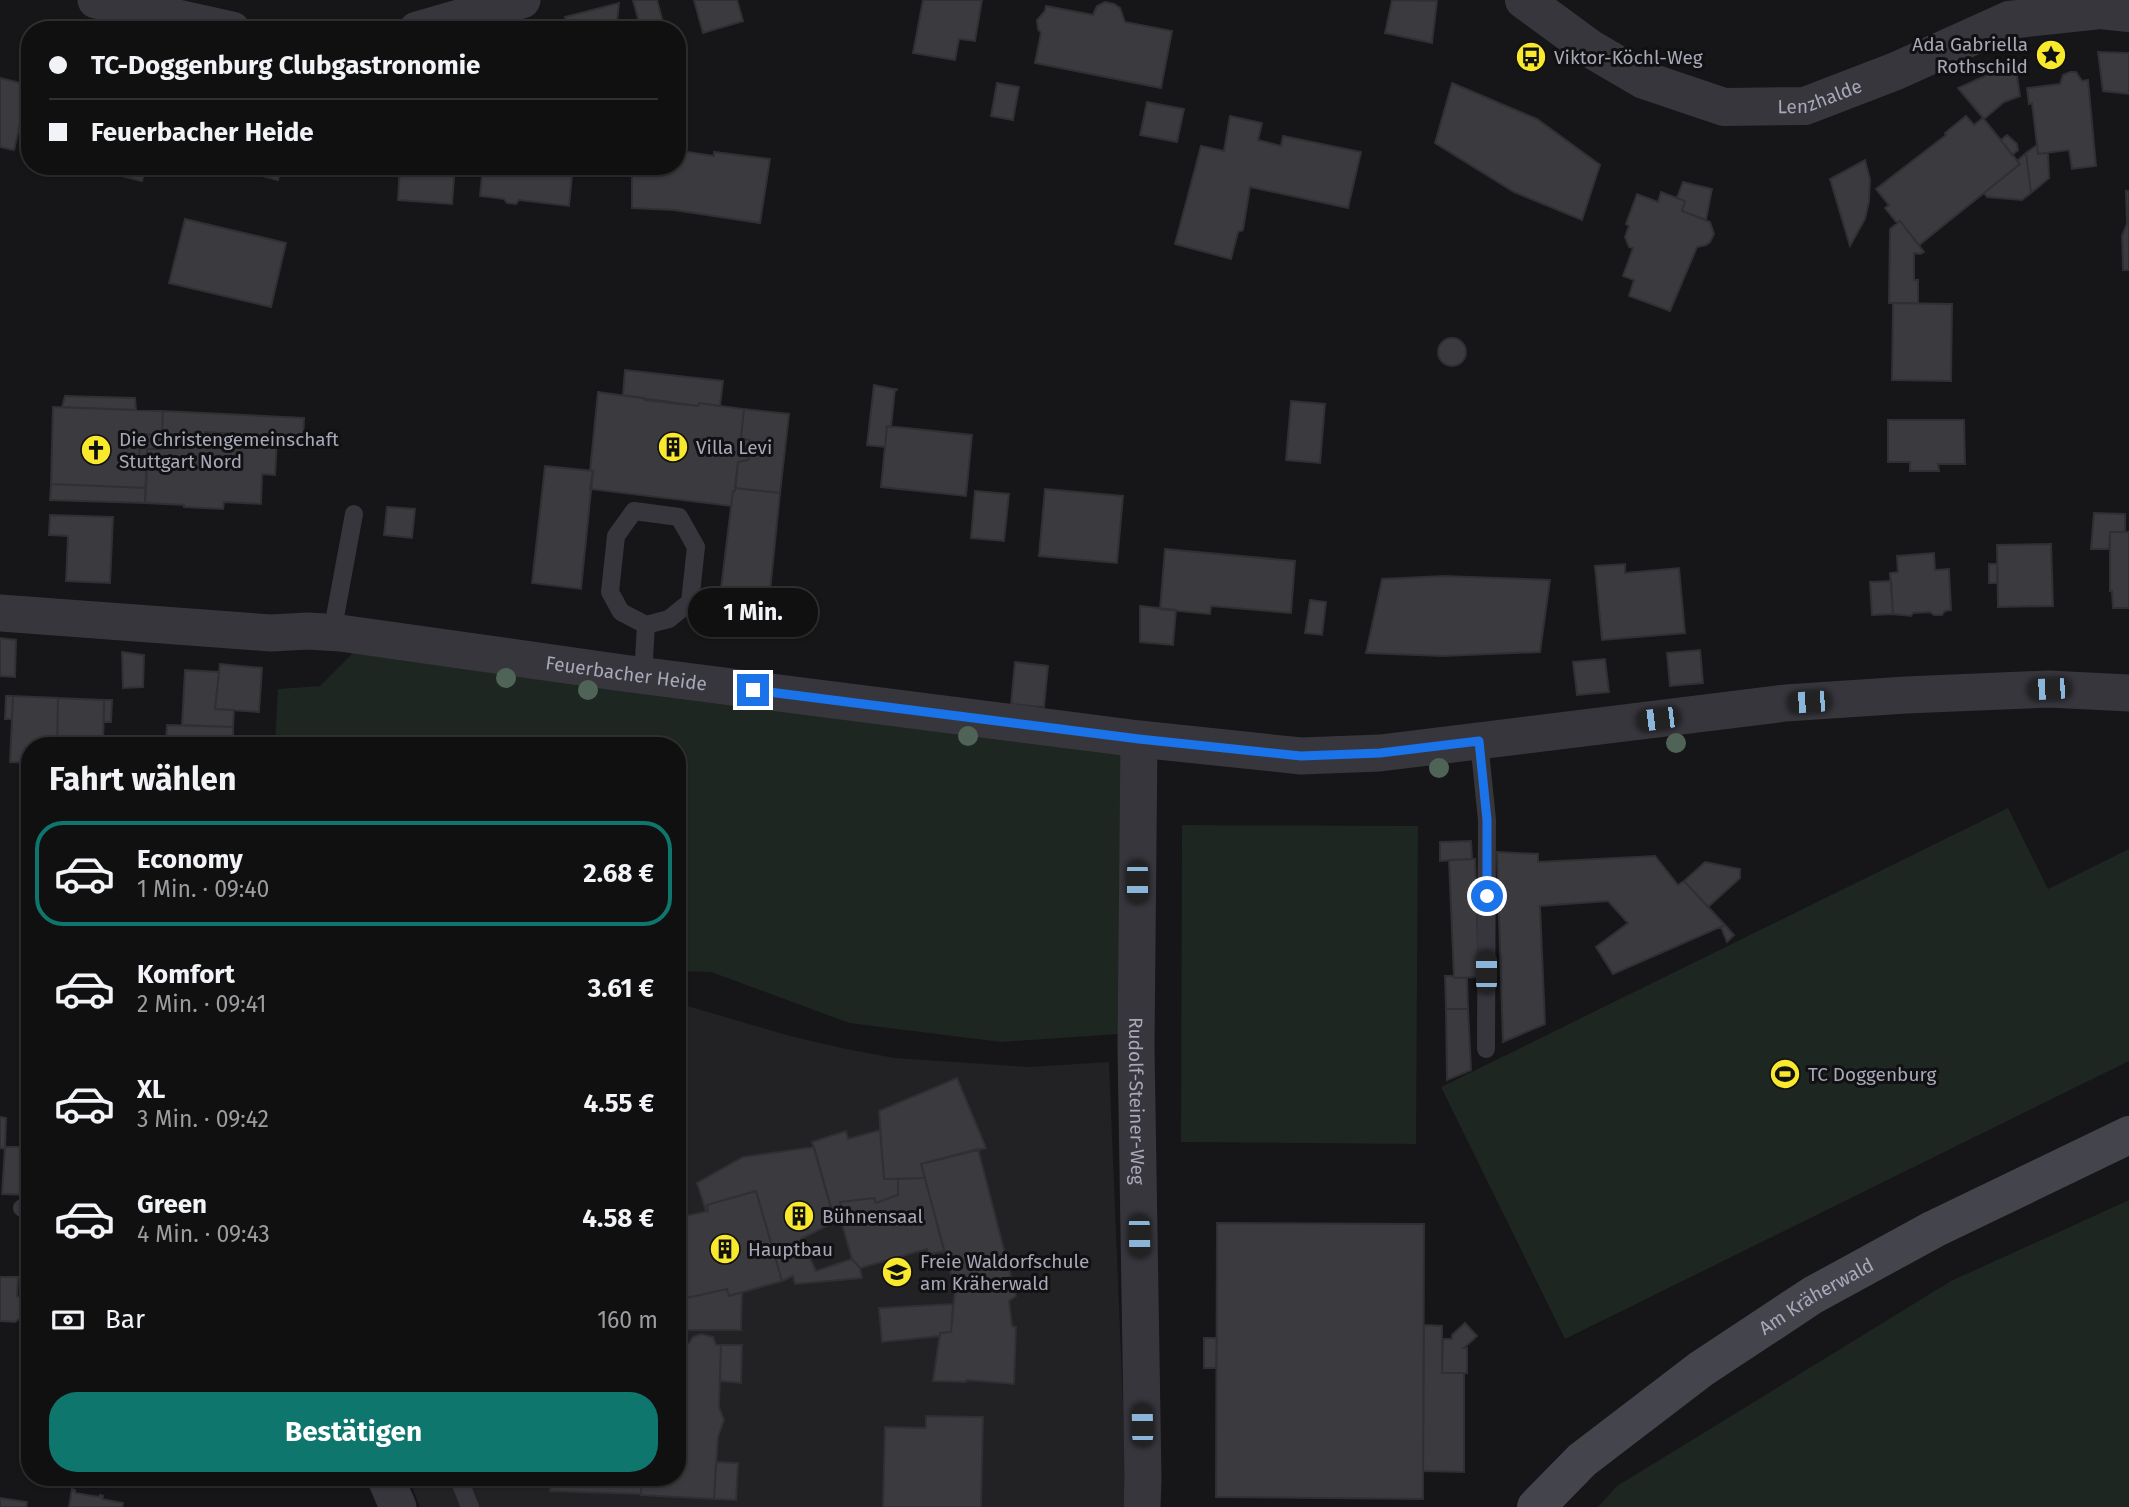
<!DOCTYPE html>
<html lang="de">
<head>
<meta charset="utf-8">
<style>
  body { margin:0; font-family:"Fira Sans",sans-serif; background:#19191a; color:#f1f3f6; height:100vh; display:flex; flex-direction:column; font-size:26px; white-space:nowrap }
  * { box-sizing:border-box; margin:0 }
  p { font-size:23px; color:#9c9d9f }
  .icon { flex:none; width:38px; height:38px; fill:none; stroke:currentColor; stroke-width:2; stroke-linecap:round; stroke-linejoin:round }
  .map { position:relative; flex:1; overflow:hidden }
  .sheet { position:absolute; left:21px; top:737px; width:665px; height:749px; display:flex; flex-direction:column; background:#101011; border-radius:28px; box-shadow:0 2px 5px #0004,0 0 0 2px #303031 }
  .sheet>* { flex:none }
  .hud { position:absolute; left:21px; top:21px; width:665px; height:154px; border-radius:28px; box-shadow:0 2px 5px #0004,0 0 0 2px #303031; display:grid; align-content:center; height:154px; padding:0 28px; background:#101011 }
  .end { position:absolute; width:32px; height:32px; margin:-16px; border:9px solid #1a73e8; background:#fff; box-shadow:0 0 0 4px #fff }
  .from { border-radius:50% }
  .bubble { position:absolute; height:49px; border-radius:24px; background:#101011; box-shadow:0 2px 5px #0004,0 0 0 2px #303031; font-size:23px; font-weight:700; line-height:49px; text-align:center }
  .car { position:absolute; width:21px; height:42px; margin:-21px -10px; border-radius:9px; box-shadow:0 0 5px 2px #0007; background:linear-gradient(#222 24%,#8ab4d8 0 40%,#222 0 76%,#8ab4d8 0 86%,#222 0) }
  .hud b { display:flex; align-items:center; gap:24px; height:66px; font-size:26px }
  .hud b+b { border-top:2px solid #303031 }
  .hud i { width:18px; height:18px; background:#f1f3f6 }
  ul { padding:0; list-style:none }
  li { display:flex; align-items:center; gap:21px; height:105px; margin:0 14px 10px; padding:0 14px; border:4px solid transparent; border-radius:28px }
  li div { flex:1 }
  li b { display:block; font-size:26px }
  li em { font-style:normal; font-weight:700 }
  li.selected { border-color:#0f766e }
  li>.icon { width:63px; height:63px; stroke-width:1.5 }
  h2 { padding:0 28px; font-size:32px; line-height:84px }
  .pay { display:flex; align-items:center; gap:18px; height:77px; padding:0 28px; font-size:26px }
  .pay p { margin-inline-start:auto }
  .primary-button { display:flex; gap:14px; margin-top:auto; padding:14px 28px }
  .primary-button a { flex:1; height:80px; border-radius:28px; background:#0f766e; color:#fff; font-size:28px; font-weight:700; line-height:80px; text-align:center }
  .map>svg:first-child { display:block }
  .built { fill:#222124 }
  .green { fill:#1d2620 }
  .building { fill:#3b3a3f; stroke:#302f33; stroke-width:2 }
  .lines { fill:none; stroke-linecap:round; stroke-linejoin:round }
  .service { stroke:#37363d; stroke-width:18 }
  .minor { stroke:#37363d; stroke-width:37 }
  .tertiary { stroke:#37363d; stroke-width:38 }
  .secondary { stroke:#44444d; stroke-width:38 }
  .tree { fill:#4f6456 }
  .route { stroke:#1a73e8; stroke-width:9 }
  .labels { text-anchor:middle; stroke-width:6; stroke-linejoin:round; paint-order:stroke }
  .poi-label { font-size:19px; fill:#a7a8b8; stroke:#111012; text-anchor:start }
  .street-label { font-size:19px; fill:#a7a8b8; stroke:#111012 }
</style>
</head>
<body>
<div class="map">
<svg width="2129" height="1507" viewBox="0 0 2129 1507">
  <rect width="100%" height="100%" fill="#161517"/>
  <path class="built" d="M 677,1003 L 790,1036 L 846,1049 L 895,1058 L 1029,1067 L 1109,1062 L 1126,1477 L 1123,1507 L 420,1507 L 408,1477 L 677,1477 Z"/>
  <path class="green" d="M 354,652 L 1135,745 L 1119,1034 L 1001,1042 L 849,1023 L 711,972 L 677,971 L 677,746 L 275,746 L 278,689 L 320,686 Z
    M 2008,808 L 2048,889 L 2129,849 L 2129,1061 L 1565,1339 L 1441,1087 Z
    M 1182,825 L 1418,826 L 1416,1144 L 1181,1142 Z
    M 2129,1200 L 2129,1507 L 1598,1507 L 1617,1486 L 1951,1281 Z"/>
  <path class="building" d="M 633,0 L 657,0 L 665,30 L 641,30 Z
    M 694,0 L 737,0 L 743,21 L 703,33 Z
    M 923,0 L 982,0 L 975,41 L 959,39 L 955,60 L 913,53 Z
    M 1392,0 L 1437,1 L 1432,43 L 1385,33 Z
    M 1105,2 L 1114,4 L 1120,8 L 1125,22 L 1172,31 L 1161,88 L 1035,63 L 1041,33 L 1038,29 L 1037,20 L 1045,11 L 1046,6 L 1093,15 L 1097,6 Z
    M 619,3 L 616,30 L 568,30 L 565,17 Z
    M 617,20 L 631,21 L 634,30 L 616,30 Z
    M 2098,52 L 2129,53 L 2129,94 L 2103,91 Z
    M 1998,70 L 2000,73 L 2004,70 L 2013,72 L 2017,76 L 2020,96 L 2004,102 L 1984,119 L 1958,88 Z
    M 2070,72 L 2076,72 L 2082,81 L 2088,80 L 2096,166 L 2072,169 L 2069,150 L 2038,154 L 2032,103 L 2029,104 L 2027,88 L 2060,84 L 2063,75 Z
    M 0,78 L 29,85 L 14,150 L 0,147 Z
    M 997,83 L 1019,87 L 1013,120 L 991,116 Z
    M 1452,83 L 1537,119 L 1600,165 L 1582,220 L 1514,192 L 1435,143 Z
    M 1147,102 L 1184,109 L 1177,142 L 1140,135 Z
    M 1230,116 L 1262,123 L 1258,140 L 1281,146 L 1283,136 L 1361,152 L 1348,208 L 1250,187 L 1243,230 L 1238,232 L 1231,259 L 1175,244 L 1201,146 L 1224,151 Z
    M 1966,116 L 1974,125 L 1983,118 L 2020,164 L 1919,245 L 1900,221 L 1897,223 L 1885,208 L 1889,205 L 1876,189 L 1946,135 L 1945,133 Z
    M 677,131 L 681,131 L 681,151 L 714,156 L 714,152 L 770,159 L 760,223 L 674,210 L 632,208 L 632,166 L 677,166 Z
    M 2007,135 L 2017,144 L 2018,150 L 2012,155 L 2001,140 Z
    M 2037,145 L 2038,154 L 2048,153 L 2049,178 L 2031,193 L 2026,153 Z
    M 2026,153 L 2031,193 L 2022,200 L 1987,197 L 1984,193 L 2020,164 L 2017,161 Z
    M 1865,160 L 1870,179 L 1869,201 L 1865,219 L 1850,246 L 1830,179 Z
    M 82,166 L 146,166 L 142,181 Z
    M 223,166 L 281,166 L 278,180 Z
    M 400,166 L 455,166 L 452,204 L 398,200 Z
    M 483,166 L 573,166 L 569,206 L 519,200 L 516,204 L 507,203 L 504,199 L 480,196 Z
    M 1683,182 L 1712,189 L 1706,220 L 1682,211 L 1685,201 L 1677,198 Z
    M 2126,191 L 2129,191 L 2129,270 L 2123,270 L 2122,236 L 2127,224 Z
    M 1661,192 L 1685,201 L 1682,211 L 1710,222 L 1714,234 L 1710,242 L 1706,245 L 1697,247 L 1670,311 L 1629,296 L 1634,280 L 1623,276 L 1633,248 L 1629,247 L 1625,237 L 1629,226 L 1626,224 L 1637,194 L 1658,202 Z
    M 185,219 L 286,243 L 271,307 L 169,283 Z
    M 1900,221 L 1924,252 L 1920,254 L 1914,253 L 1914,280 L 1918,280 L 1918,303 L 1889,303 L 1890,229 Z
    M 1893,303 L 1952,304 L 1951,381 L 1892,380 Z
    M1438 352a14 14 0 1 1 28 0a14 14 0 1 1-28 0Z
    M 625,370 L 723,381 L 720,406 L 699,403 L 698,406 L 645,400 L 645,398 L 623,395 Z
    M 874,385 L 898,390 L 895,389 L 891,427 L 887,426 L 885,447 L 867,445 Z
    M 598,392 L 698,406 L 699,403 L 744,409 L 741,438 L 749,440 L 754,450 L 748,460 L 738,462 L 735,491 L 733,491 L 731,506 L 590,489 L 593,471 L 590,471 Z
    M 65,396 L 135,398 L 136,410 L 62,407 Z
    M 1291,401 L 1325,404 L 1320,463 L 1286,460 Z
    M 53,407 L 163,411 L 162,435 L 140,434 L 139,465 L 147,465 L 146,488 L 51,484 Z
    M 744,409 L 789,414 L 780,493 L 735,488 L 738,462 L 748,460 L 754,450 L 749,440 L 741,438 Z
    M 163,411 L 304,418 L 303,444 L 277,442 L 277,439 L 235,438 L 235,434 L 205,432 L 205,437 L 162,435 Z
    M 1888,420 L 1964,420 L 1965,464 L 1938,464 L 1939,471 L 1910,471 L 1910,462 L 1888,462 Z
    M 887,426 L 972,435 L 966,496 L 881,487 Z
    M 205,432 L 235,434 L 235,438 L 277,439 L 275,475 L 262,474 L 261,504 L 224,502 L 223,509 L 184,507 L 184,505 L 145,503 L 147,449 L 162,449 L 162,435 L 205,437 Z
    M 140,434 L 162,435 L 162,449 L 147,449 L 147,465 L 139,465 Z
    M 545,466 L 593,471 L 581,589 L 532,583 Z
    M 51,484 L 146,488 L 145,503 L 50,500 Z
    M 735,488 L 780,493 L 768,611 L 719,605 L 733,491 L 735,491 Z
    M 1045,489 L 1123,496 L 1117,563 L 1039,556 Z
    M 975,491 L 1009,494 L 1004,541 L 971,538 Z
    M 387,507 L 415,509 L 412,538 L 384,535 Z
    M 2094,513 L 2125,514 L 2125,532 L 2110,532 L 2109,549 L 2091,549 Z
    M 50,515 L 113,517 L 110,583 L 66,581 L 68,536 L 49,535 Z
    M 2110,532 L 2129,532 L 2129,608 L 2113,608 L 2112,591 L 2110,591 Z
    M 2051,544 L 2053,606 L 1998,607 L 1997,545 Z
    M 1165,549 L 1295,561 L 1291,613 L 1211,606 L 1210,614 L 1160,609 Z
    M 1934,553 L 1935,570 L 1949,569 L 1951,610 L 1945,611 L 1942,615 L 1934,615 L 1930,612 L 1913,613 L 1911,616 L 1893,614 L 1890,573 L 1898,572 L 1897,556 Z
    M 1625,564 L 1625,573 L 1679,568 L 1685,633 L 1602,640 L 1595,566 Z
    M 1989,564 L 1997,564 L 1997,583 L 1989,583 Z
    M 1443,576 L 1550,580 L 1540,652 L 1443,656 L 1366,653 L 1382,579 Z
    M 1891,581 L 1893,614 L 1872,615 L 1870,582 Z
    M 1310,600 L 1326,602 L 1322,635 L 1305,633 Z
    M 1140,606 L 1176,610 L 1173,645 L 1140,642 Z
    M 0,638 L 16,640 L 15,677 L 0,676 Z
    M 1700,650 L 1703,683 L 1670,686 L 1667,653 Z
    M 122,652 L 144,655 L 143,687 L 123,688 Z
    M 1605,659 L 1609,692 L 1577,695 L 1573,662 Z
    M 1015,662 L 1048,666 L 1044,707 L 1011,704 Z
    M 220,664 L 262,668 L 259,712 L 215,709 Z
    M 185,670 L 219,672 L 215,709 L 234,710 L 233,727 L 182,725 Z
    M 6,696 L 13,696 L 12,719 L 5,719 Z
    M 13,696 L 58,698 L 57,746 L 30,746 L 30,763 L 10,762 Z
    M 58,698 L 104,700 L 103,746 L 57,746 Z
    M 104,700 L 112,700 L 111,722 L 104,722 Z
    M 167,725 L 233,727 L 233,746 L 166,746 Z
    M 1471,841 L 1472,859 L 1440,861 L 1440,842 Z
    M 1497,852 L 1538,854 L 1538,862 L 1655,856 L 1678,885 L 1684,881 L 1725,925 L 1613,974 L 1596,947 L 1628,923 L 1608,901 L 1540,906 L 1545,1024 L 1503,1042 Z
    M 1475,859 L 1479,977 L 1454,978 L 1449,860 Z
    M 1705,862 L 1740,869 L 1740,878 L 1708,907 L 1684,881 Z
    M 1725,925 L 1734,935 L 1727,942 L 1721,927 Z
    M 1445,976 L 1454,976 L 1454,978 L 1467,978 L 1468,1009 L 1446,1009 Z
    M 1446,1009 L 1468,1009 L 1471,1070 L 1447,1080 Z
    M 957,1078 L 986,1148 L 921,1164 L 925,1178 L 884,1179 L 879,1111 Z
    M 0,1117 L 6,1118 L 5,1149 L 0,1148 Z
    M 880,1130 L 884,1179 L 898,1179 L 898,1195 L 876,1203 L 874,1198 L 840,1202 L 844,1220 L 835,1222 L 812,1142 L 846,1131 L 848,1139 Z
    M 5,1147 L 30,1147 L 30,1195 L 2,1194 Z
    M 814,1147 L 835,1222 L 801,1239 L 816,1271 L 852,1259 L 860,1268 L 862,1278 L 795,1284 L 793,1276 L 782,1281 L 756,1191 L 707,1205 L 708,1211 L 706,1211 L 697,1183 L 743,1157 Z
    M 978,1149 L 1016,1296 L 1009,1301 L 1012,1326 L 1016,1327 L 1014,1384 L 966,1380 L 966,1382 L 933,1381 L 940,1333 L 951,1332 L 955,1290 L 921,1164 Z
    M 925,1178 L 944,1251 L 928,1255 L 927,1249 L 860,1268 L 852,1259 L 841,1221 L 844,1220 L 840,1202 L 874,1198 L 876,1203 L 898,1195 L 898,1179 Z
    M 756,1191 L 782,1281 L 729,1296 L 727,1289 L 691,1297 L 677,1298 L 677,1218 L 708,1211 L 707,1205 Z
    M 1217,1223 L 1424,1224 L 1423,1499 L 1216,1497 Z
    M 0,1277 L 18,1277 L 17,1296 L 25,1300 L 28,1304 L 27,1313 L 15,1322 L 0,1321 Z
    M 727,1289 L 729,1296 L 742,1292 L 741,1330 L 684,1330 L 684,1334 L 677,1333 L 677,1298 L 691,1297 Z
    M 953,1304 L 951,1332 L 940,1333 L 940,1336 L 882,1342 L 879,1308 Z
    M 1465,1323 L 1477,1336 L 1464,1348 L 1467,1348 L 1467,1373 L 1442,1373 L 1443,1339 L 1452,1339 L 1452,1335 Z
    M 1424,1325 L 1442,1326 L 1442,1373 L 1464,1373 L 1464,1472 L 1423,1471 Z
    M 701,1334 L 713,1337 L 716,1345 L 721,1345 L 719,1407 L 724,1420 L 718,1437 L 714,1499 L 641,1495 L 642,1477 L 677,1477 L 677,1343 L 689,1343 L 693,1337 Z
    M 1204,1338 L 1217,1338 L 1216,1368 L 1204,1368 Z
    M 721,1345 L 742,1345 L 741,1383 L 720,1381 Z
    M 926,1416 L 983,1417 L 981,1507 L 883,1507 L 885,1427 L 926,1428 Z
    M 716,1462 L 738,1463 L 736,1500 L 714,1499 Z
    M 551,1477 L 642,1477 L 641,1494 L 550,1491 Z
    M 72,1489 L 75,1490 L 75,1493 L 99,1497 L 100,1495 L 103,1496 L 102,1499 L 123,1503 L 122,1507 L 69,1507 Z
    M 0,1498 L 27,1502 L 26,1507 L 0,1507 Z"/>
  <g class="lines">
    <path class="service" d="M 332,633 L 354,514
      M 643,675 L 646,625 L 669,619 L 690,602 L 696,547 L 679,517 L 634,511 L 616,536 L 610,592 L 621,612 L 646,625
      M 1479,741 L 1487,820 L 1486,1049
      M 22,1208 L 30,1209
      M 458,1477 L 470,1507"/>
    <g class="minor">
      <path d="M 96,0 L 232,30"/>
      <path d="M 417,30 L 522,0"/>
      <path id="s1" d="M 0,613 L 271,633 L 308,631 L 340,633 L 623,673 L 1139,739 L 1301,756 L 1380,753 L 1786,703 L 1906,695 L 2049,689 L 2129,693"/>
      <path id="s2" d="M 1139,739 L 1136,1047 L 1143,1479 L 1142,1507"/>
      <path d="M 385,1477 L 398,1507"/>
    </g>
    <path class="tertiary" id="s3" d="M 1524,0 L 1591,49 L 1644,80 L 1724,107 L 1805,106 L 1896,71 L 2009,20 L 2100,10 L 2129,13"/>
    <path class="secondary" id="s4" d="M 1536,1507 L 1582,1460 L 1701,1369 L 1813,1295 L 1934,1229 L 2129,1135"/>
  </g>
  <g class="tree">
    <circle cx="506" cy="678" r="10"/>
    <circle cx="588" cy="690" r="10"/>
    <circle cx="968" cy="736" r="10"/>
    <circle cx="1676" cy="743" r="10"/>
    <circle cx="1439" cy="768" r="10"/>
  </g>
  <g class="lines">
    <path class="route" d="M 753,690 L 1139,739 L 1301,756 L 1380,753 L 1479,741 L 1487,820 L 1487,896"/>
  </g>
  <defs>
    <g id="sight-disc" transform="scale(1.575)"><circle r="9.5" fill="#f9e92c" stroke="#111012"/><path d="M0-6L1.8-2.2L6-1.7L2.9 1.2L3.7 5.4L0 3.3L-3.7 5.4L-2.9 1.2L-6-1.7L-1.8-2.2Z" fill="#111"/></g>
    <g id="bus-disc" transform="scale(1.575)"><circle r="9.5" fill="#f9e92c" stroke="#111012"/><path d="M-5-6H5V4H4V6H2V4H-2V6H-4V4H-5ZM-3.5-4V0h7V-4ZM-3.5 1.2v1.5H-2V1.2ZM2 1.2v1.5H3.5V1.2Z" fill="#111"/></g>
    <g id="building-disc" transform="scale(1.575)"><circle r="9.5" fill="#f9e92c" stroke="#111012"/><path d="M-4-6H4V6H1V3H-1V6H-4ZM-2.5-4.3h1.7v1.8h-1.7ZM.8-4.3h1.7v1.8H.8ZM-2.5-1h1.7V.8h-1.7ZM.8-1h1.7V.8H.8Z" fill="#111"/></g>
    <g id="church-disc" transform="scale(1.575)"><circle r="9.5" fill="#f9e92c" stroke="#111012"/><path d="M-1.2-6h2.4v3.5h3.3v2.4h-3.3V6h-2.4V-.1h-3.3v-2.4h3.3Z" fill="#111"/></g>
    <g id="stadium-disc" transform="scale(1.575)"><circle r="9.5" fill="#f9e92c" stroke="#111012"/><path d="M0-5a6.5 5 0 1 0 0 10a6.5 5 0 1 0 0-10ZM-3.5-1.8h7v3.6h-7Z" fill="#111"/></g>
    <g id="school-disc" transform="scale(1.575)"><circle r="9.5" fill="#f9e92c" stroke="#111012"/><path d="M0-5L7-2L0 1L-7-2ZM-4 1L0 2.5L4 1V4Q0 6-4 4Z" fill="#111"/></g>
  </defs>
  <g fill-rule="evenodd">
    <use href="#sight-disc" x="2051" y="55"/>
    <use href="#bus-disc" x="1531" y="57"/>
    <use href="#building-disc" x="673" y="447"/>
    <use href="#church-disc" x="96" y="450"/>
    <use href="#stadium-disc" x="1785" y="1074"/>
    <use href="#building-disc" x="799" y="1216"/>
    <use href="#building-disc" x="725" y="1249"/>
    <use href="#school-disc" x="897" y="1272"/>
  </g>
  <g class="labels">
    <g class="poi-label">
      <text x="2028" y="51" text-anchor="end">Ada Gabriella<tspan x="2028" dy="22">Rothschild</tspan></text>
      <text x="1554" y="64">Viktor-Köchl-Weg</text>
      <text x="119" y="446">Die Christengemeinschaft<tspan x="119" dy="22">Stuttgart Nord</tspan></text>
      <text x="696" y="454">Villa Levi</text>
      <text x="1808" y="1081">TC Doggenburg</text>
      <text x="822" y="1223">Bühnensaal</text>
      <text x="748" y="1256">Hauptbau</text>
      <text x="920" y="1268">Freie Waldorfschule<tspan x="920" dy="22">am Kräherwald</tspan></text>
    </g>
    <g class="street-label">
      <text dy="7" stroke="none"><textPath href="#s3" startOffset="326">Lenzhalde</textPath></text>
      <text dy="7" stroke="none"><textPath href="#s1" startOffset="630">Feuerbacher Heide</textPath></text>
      <text dy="7" stroke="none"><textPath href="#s2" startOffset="362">Rudolf-Steiner-Weg</textPath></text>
      <text dy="7" stroke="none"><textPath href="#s4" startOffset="352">Am Kräherwald</textPath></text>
    </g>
  </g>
</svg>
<i class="end from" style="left:1487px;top:896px"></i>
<i class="end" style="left:753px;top:690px"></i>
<div class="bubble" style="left:688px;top:588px;width:130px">1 Min.</div>
<i class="car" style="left:2049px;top:689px;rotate:268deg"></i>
<i class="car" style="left:1809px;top:702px;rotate:266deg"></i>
<i class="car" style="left:1658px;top:719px;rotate:263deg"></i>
<i class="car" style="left:1137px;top:882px;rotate:180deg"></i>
<i class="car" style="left:1486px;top:972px;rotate:0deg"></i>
<i class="car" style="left:1139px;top:1236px;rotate:179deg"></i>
<i class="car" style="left:1142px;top:1425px;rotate:359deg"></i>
<div class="hud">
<b><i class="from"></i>TC-Doggenburg Clubgastronomie</b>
<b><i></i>Feuerbacher Heide</b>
</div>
<section class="sheet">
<h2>Fahrt wählen</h2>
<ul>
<li class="selected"><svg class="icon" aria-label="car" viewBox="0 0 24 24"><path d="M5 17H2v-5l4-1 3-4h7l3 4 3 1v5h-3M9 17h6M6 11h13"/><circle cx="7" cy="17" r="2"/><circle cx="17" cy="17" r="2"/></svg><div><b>Economy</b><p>1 Min. · 09:40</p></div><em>2.68 €</em></li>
<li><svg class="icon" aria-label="car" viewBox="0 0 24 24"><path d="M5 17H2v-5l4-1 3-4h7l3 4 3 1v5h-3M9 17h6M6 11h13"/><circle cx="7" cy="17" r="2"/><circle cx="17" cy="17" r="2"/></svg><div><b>Komfort</b><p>2 Min. · 09:41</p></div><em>3.61 €</em></li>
<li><svg class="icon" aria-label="car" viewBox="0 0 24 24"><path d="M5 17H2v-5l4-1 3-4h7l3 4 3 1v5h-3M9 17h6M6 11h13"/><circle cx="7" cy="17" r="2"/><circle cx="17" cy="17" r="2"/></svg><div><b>XL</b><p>3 Min. · 09:42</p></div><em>4.55 €</em></li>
<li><svg class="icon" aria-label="car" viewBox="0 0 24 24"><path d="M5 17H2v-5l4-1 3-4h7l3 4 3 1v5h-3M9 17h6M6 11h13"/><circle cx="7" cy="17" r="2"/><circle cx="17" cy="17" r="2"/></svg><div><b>Green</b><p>4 Min. · 09:43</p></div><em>4.58 €</em></li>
</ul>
<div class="pay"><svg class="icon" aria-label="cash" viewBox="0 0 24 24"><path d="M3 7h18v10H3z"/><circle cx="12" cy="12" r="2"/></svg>Bar<p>160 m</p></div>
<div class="primary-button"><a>Bestätigen</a></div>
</section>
</div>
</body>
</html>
